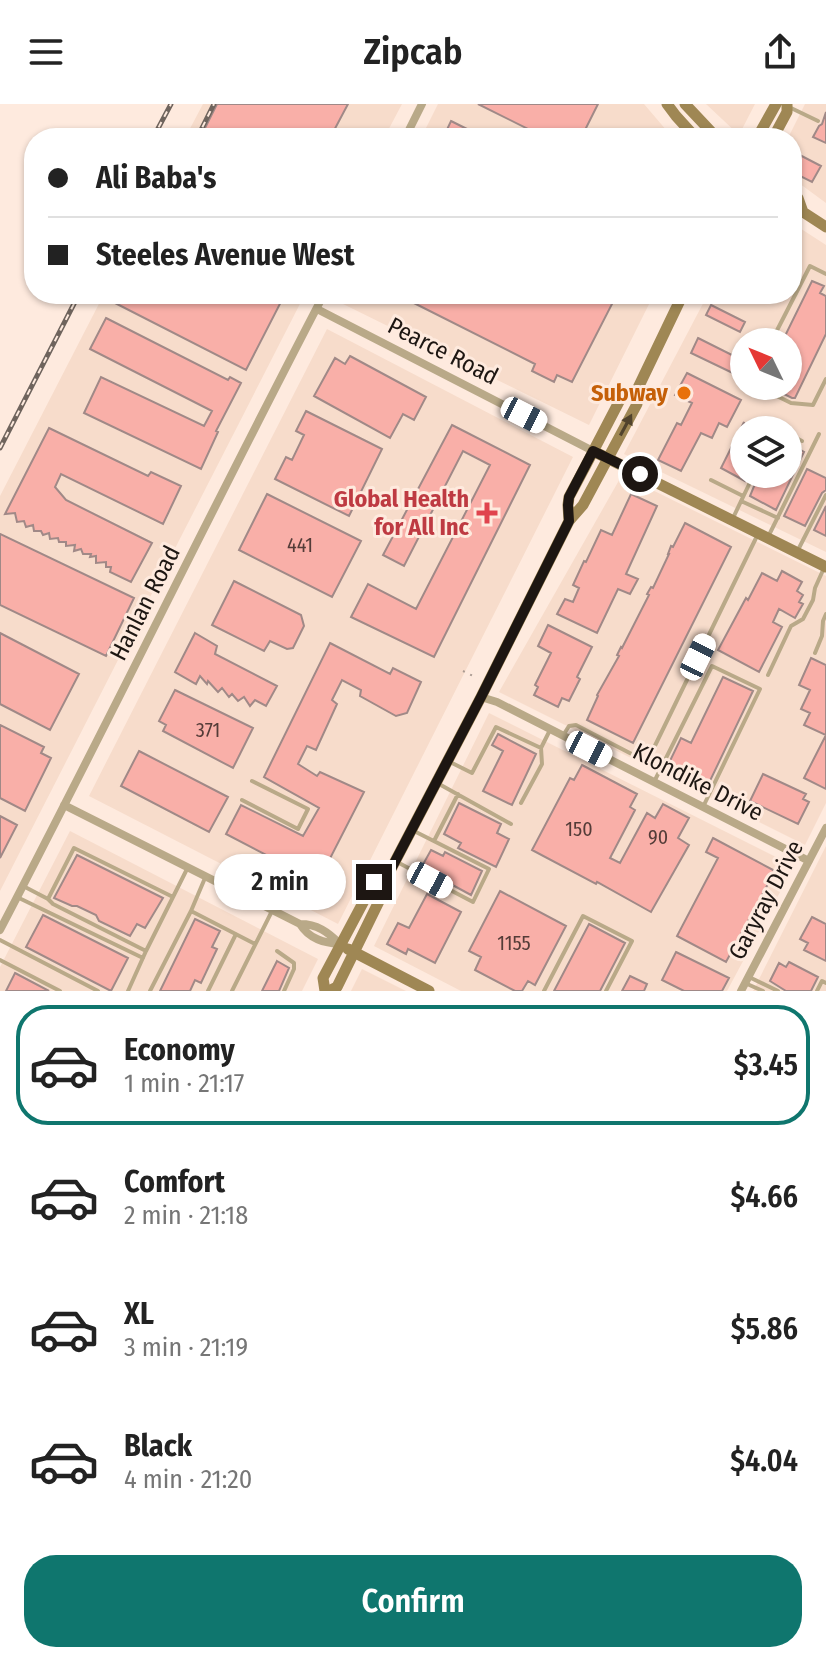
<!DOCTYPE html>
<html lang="en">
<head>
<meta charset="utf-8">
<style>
  body { margin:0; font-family:"Fira Sans Condensed",sans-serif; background:#f6f6f6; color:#222; height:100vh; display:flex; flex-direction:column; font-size:30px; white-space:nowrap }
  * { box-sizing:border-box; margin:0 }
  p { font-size:26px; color:#767676 }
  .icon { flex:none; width:44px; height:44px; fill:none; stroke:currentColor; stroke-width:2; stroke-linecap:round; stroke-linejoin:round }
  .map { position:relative; height:887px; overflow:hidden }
  .sheet { display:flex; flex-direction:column; background:#fff; flex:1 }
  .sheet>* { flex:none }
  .guide { position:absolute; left:24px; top:24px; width:778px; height:176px; border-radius:32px; box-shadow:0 2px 6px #0004; display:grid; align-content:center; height:176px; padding:0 24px; background:#fff }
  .needle { width:52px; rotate:313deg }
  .tools { position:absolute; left:730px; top:224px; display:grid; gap:16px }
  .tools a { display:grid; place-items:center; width:72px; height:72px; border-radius:50%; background:#fff; box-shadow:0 2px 6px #0004; font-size:40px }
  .end { position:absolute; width:36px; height:36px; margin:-18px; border:10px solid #1d1612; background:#fff; box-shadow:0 0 0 4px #fff }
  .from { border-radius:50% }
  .bubble { position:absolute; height:56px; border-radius:28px; background:#fff; box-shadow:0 2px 6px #0004; font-size:26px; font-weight:600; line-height:56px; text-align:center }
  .car { position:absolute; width:24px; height:48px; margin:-24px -12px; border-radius:10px; box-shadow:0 0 6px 2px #0007; background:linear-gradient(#fff 24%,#345 0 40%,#fff 0 76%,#345 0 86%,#fff 0) }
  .guide b { display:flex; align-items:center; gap:28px; height:76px; font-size:30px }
  .guide b+b { border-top:2px solid #e0e0e0 }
  .guide i { width:20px; height:20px; background:#222 }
  ul { padding:14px 0 0; list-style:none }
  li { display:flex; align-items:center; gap:24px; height:120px; margin:0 16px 12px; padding:0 8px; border:4px solid transparent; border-radius:32px }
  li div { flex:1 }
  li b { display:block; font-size:30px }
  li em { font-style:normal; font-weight:600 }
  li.on { border-color:#0f766e }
  li>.icon { width:72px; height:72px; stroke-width:1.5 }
  .cta { display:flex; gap:16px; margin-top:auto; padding:16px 24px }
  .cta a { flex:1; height:92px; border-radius:32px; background:#0f766e; color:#fff; font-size:32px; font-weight:600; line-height:92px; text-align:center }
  header { display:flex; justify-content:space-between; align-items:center; height:104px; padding:0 24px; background:#fff; font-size:36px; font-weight:600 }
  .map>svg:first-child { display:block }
  .built { fill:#f7dccb; fill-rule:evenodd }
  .building { fill:#f9afa8; stroke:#a08987; stroke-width:2 }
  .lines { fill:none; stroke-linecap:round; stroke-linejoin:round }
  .path { stroke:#a99a91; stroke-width:2; stroke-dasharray:2 6; stroke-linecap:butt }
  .lane { stroke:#b9a988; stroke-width:4 }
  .street { stroke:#b9a988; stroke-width:8 }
  .secondary { stroke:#9f8754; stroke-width:11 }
  .rail-casing { stroke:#6f645d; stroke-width:5 }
  .rail { stroke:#feeade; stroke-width:2; stroke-dasharray:6; stroke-linecap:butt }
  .oneway { fill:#51432c }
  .route { stroke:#1d1612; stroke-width:10 }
  .food-dot { fill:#e8710a; stroke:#feeade; stroke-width:3 }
  .health-dot { fill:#e0444e; stroke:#feeade; stroke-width:3 }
  .labels { text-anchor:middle; stroke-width:6; stroke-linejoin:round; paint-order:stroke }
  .number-label { font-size:20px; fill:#543c38 }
  .street-label { font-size:24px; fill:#1d1612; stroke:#feeade }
  .food-label { font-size:24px; font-weight:bold; fill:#c56008; stroke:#feeade; text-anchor:end }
  .health-label { font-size:24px; font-weight:bold; fill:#be3a42; stroke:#feeade; text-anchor:end }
</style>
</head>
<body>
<header><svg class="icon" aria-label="menu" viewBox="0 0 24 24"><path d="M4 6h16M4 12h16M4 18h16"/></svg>Zipcab<svg class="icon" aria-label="share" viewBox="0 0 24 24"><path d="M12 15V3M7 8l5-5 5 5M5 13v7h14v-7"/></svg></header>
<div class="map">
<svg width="826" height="887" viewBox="0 0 826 887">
  <rect width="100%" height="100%" fill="#feeade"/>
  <path class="built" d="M 203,0 L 402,0 L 384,34 L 185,34 Z
    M 438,0 L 644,0 L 673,34 L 421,34 Z
    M 706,0 L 755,0 L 739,31 Z
    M 805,0 L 826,0 L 826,99 L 792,74 L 792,34 L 788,34 Z
    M 792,119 L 826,141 L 826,448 L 624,350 L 708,190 L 792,190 ZM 744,238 L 788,238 L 788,282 L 744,282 ZM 744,326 L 788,326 L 788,370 L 744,370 Z
    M 104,190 L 305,190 L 0,787 L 0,392 Z
    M 345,190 L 654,190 L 589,321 L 341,199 Z
    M 327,225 L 573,353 L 338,820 L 89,692 Z
    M 622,371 L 826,472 L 826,699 L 805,741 L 499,588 Z
    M 489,609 L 794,762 L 727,887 L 461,887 L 374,842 Z
    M 70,727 L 318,855 L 302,887 L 0,887 L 0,863 Z
    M 826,742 L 826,887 L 753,887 Z
    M 362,865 L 406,887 L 351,887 Z"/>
  <path class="building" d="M 217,0 L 348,0 L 330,34 L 200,34 Z
    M 478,0 L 598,0 L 581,34 L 546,34 Z
    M 826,8 L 826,39 L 813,33 L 819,22 L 822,20 Z
    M 451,17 L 485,34 L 443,34 Z
    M 792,47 L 821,62 L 812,78 L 792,68 Z
    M 812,177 L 824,182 L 820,189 L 826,192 L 826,230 L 795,294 L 792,294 L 768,282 L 788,282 L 788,238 L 782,238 Z
    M 120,190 L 285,190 L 246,266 L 115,199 Z
    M 396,190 L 593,190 L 612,200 L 572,278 L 557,271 L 554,278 L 532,267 L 535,260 Z
    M 711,201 L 745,218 L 740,228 L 706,211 Z
    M 106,214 L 228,276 L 230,273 L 241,279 L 216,327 L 218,328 L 201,365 L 84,309 L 101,273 L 204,322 L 212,307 L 90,245 Z
    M 698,234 L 744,257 L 739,272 L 691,249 Z
    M 350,252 L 426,293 L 414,316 L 403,310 L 390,334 L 314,292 L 335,254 L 345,260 Z
    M 687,269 L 741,296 L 727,323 L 719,319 L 712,334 L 701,329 L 681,367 L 658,356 L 677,319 L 681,321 L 692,299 L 675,291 Z
    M 306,307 L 382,345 L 349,412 L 275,375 L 286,353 L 292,356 L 304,331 L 296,327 Z
    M 744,318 L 744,370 L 748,370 L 745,377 L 721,364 Z
    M 452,321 L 530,361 L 434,553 L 351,513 L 368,480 L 416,505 L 490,361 L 463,347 L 404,462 L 383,451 Z
    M 49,324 L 148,372 L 151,368 L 181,382 L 163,420 L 61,370 L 55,383 L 66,396 L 152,439 L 131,478 L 110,468 L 111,463 L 106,463 L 106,458 L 96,459 L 96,452 L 90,453 L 91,450 L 83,450 L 81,445 L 74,447 L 75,441 L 66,442 L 66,438 L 59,438 L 58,434 L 50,435 L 49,429 L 43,431 L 41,427 L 34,427 L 33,421 L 26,423 L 24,417 L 17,418 L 15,409 L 5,410 Z
    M 788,339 L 804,348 L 776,406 L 750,392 L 759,370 L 788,370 Z
    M 807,365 L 826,374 L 826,386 L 822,389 L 805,422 L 784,412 Z
    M 267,390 L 361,437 L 332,493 L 239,446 Z
    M 631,390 L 657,402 L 626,470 L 638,475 L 630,490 L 618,485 L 597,529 L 557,510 L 565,495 L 573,498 L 579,484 L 573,481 L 584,457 L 586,458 L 601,426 L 612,431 Z
    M 826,402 L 826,432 L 814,426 Z
    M 685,419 L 731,443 L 633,639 L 587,616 L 598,592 L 597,591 L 619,552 L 617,551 L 621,543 L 622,544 L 649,491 L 647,490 L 651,483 L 653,484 L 669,450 L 668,450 L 671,442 L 673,443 Z
    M 0,430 L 134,494 L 106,552 L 0,501 Z
    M 782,467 L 802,478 L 797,487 L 803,491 L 799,498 L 803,500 L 795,514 L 779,505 L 773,518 L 782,523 L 759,568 L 718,546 L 746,494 L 748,496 L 762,469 L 777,477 Z
    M 234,477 L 301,511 L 304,522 L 293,544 L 287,545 L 270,537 L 264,547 L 212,521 Z
    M 548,521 L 592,543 L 577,573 L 580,575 L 569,597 L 562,594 L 558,603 L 534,591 L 538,583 L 535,581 L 551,549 L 538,542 Z
    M 0,529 L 79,570 L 50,626 L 0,600 Z
    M 195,529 L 217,542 L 215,550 L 277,582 L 266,602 L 255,596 L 250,602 L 244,593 L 238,597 L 232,590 L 229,593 L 222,584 L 218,588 L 208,577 L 207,580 L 200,572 L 196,580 L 175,568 Z
    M 330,539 L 390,570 L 393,564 L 421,578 L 407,609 L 396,612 L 360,592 L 361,586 L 342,576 L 332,596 L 337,600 L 316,646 L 307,642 L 298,660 L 317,672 L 320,668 L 364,688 L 318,778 L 226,730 L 241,701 L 303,732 L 319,704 L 264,673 Z
    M 811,554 L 826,561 L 826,685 L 804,674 L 826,631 L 804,621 L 810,609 L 801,605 L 810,586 L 799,581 Z
    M 723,573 L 753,587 L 708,681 L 668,661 L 681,634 L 691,639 Z
    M 175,586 L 253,624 L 233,664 L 163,627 L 166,621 L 159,617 Z
    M 0,621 L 44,643 L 41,649 L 51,654 L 25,707 L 0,694 Z
    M 498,630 L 536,650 L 512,701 L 483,687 L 503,647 L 492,641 Z
    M 139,647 L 228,693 L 209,728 L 121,682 Z
    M 582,661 L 637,690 L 630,703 L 635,706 L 610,754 L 620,759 L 647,709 L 655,714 L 663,700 L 689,714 L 678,734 L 689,741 L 651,808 L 597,778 L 596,780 L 532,746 L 570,674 L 574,676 Z
    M 763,670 L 806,690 L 803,695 L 809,698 L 798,720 L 750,697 Z
    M 459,699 L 501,720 L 497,729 L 509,735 L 496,763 L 458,744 L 461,739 L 444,730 Z
    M 0,712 L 17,721 L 0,754 Z
    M 713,734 L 775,767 L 726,858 L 677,832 L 718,754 L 706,748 Z
    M 431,746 L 443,752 L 445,748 L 482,767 L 471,791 L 421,764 Z
    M 77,751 L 163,794 L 145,824 L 137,820 L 130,832 L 99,817 L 96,811 L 77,802 L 72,802 L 54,794 Z
    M 500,787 L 566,822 L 535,881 L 528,877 L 522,887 L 515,887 L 475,866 L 481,853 L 469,847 Z
    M 427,790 L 461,808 L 435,859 L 408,845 L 406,850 L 387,840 L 398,819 L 409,824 Z
    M 43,811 L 128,854 L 111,887 L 26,843 Z
    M 812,813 L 826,820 L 826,857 L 804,846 L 808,839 L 800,835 Z
    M 195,815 L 220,827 L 212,843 L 217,845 L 201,879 L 195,876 L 190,887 L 160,887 Z
    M 589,820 L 625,839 L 600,887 L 554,887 Z
    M 676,848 L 729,874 L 722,887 L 684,887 L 662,876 Z
    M 277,857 L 289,864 L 279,887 L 262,887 Z
    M 789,858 L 818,873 L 811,887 L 786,887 L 770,877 L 779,859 L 786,863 Z
    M 15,869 L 49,887 L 6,887 Z
    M 630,872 L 647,880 L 644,887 L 622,887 Z"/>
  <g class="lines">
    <path class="path" d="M 463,567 L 473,572"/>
    <path class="lane" d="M 791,4 L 818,17
      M 771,238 L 810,162 L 826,170
      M 757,282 L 791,299 L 813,301 L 826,275
      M 788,330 L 802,337
      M 711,376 L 743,392
      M 741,397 L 778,414
      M 733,414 L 754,370
      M 769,431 L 819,330
      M 798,446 L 826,391
      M 815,549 L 822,532 L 823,517 L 826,510
      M 768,571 L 791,522 L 803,515 L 813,496 L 815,484 L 824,464
      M 564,630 L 569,622 L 576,621 L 647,658 L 757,432
      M 450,658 L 472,669 L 496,623 L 541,644 L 550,626
      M 655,676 L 712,562 L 760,585 L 703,703
      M 439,680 L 511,720
      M 242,696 L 298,725 L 308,705 L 252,677
      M 521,699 L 542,660 L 541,644
      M 434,737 L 458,690
      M 397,758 L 473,798 L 489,765 L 414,727
      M 25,783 L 48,795 L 74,744 L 173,793 L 146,847 L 53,800 L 48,795
      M 173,793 L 188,763
      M 19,794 L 143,854
      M 191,807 L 255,840
      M 0,836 L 98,887
      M 277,847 L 294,859 L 294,865 L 284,887
      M 0,856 L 60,887
      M 749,873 L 778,887
      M 745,879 L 763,887
      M 128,887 L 146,847
      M 150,887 L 191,807 L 205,774
      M 208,887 L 236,830
      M 232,887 L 272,807
      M 544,887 L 583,812 L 632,837 L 606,887
      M 817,887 L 822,877 L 826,879"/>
    <path class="street" d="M 405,34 L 422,0
      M 317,205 L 593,347
      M 481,593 L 497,598 L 809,757
      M 64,701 L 300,820 C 309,835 324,839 341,840
      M 300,820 C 317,820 328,828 340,840
      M 0,826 C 110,615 214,401 324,190
      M 741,887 L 826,724"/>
    <path class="secondary" d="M 667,0 L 676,12 L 696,34
      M 685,0 L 717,34
      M 757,34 L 776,0
      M 773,34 L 787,8 L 787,0
      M 792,90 L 798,94 L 803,108
      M 792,106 L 803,108 L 826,123
      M 593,347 L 826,463
      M 569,417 L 568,401 L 569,393 L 585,363 L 622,292 L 637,286
      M 348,845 L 429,887
      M 325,887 L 323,874 L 374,778 L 389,769
      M 329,887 L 337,883 L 385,785 L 389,769 L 481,593 L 569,417 L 583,401 L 637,300 L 637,286 L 683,190"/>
    <g class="rail-casing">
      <path id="rail" d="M 153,34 L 171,0
        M 197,34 L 214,0
        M 0,344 L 79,190"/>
    </g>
    <use href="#rail" class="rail"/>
  </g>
  <defs><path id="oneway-solid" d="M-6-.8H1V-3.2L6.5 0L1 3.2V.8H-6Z" transform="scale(2)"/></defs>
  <use class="oneway" href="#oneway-solid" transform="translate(626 321) rotate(-62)"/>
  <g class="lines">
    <path class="route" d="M 374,778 L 389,769 L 481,593 L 569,417 L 568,401 L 569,393 L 593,347 L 640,370"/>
  </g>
  <circle class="food-dot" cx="684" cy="289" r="8"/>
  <path class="health-dot" d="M483 397h8v8h8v8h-8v8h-8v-8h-8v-8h8z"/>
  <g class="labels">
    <g class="number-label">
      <text x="300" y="448">441</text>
      <text x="208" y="633">371</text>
      <text x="579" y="732">150</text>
      <text x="658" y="740">90</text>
      <text x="514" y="846">1155</text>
    </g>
    <g class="street-label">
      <text transform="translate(443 247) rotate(27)" y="8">Pearce Road</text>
      <text transform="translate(145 499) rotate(-63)" y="8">Hanlan Road</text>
      <text transform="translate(698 678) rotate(27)" y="8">Klondike Drive</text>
      <text transform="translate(766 796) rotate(-62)" y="8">Garyray Drive</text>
    </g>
    <g class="food-label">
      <text x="668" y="297">Subway</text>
    </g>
    <g class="health-label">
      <text x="469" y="403">Global Health<tspan x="469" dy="28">for All Inc</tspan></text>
    </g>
  </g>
</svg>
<div class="tools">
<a><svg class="needle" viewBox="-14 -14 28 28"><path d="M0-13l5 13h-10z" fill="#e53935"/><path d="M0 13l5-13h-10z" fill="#767676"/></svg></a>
<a><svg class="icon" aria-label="layers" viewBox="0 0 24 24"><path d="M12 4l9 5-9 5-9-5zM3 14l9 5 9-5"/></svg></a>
</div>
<i class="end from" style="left:640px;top:370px"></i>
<i class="end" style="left:374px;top:778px"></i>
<div class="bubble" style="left:214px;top:750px;width:132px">2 min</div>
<i class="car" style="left:524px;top:311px;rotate:117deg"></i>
<i class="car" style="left:698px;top:553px;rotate:26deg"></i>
<i class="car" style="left:589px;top:645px;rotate:117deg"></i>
<i class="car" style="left:430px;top:776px;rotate:118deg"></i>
<div class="guide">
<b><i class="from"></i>Ali Baba's</b>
<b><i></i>Steeles Avenue West</b>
</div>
</div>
<section class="sheet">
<ul>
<li class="on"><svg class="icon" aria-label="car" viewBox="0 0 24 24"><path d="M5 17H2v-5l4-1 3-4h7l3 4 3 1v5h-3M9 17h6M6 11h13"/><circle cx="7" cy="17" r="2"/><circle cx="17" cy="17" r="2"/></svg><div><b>Economy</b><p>1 min · 21:17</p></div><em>$3.45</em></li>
<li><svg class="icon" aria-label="car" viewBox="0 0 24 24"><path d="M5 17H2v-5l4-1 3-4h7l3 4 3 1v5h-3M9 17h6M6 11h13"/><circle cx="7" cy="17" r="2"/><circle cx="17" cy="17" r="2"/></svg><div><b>Comfort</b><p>2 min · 21:18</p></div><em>$4.66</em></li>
<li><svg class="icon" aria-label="car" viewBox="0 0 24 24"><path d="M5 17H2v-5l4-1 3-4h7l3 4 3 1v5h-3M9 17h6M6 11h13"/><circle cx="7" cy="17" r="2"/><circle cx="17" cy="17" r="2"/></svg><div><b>XL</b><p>3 min · 21:19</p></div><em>$5.86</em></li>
<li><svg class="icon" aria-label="car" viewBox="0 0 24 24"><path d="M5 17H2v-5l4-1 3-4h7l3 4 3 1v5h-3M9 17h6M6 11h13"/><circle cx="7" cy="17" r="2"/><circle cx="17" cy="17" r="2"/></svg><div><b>Black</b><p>4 min · 21:20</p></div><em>$4.04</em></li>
</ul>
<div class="cta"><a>Confirm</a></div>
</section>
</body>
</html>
